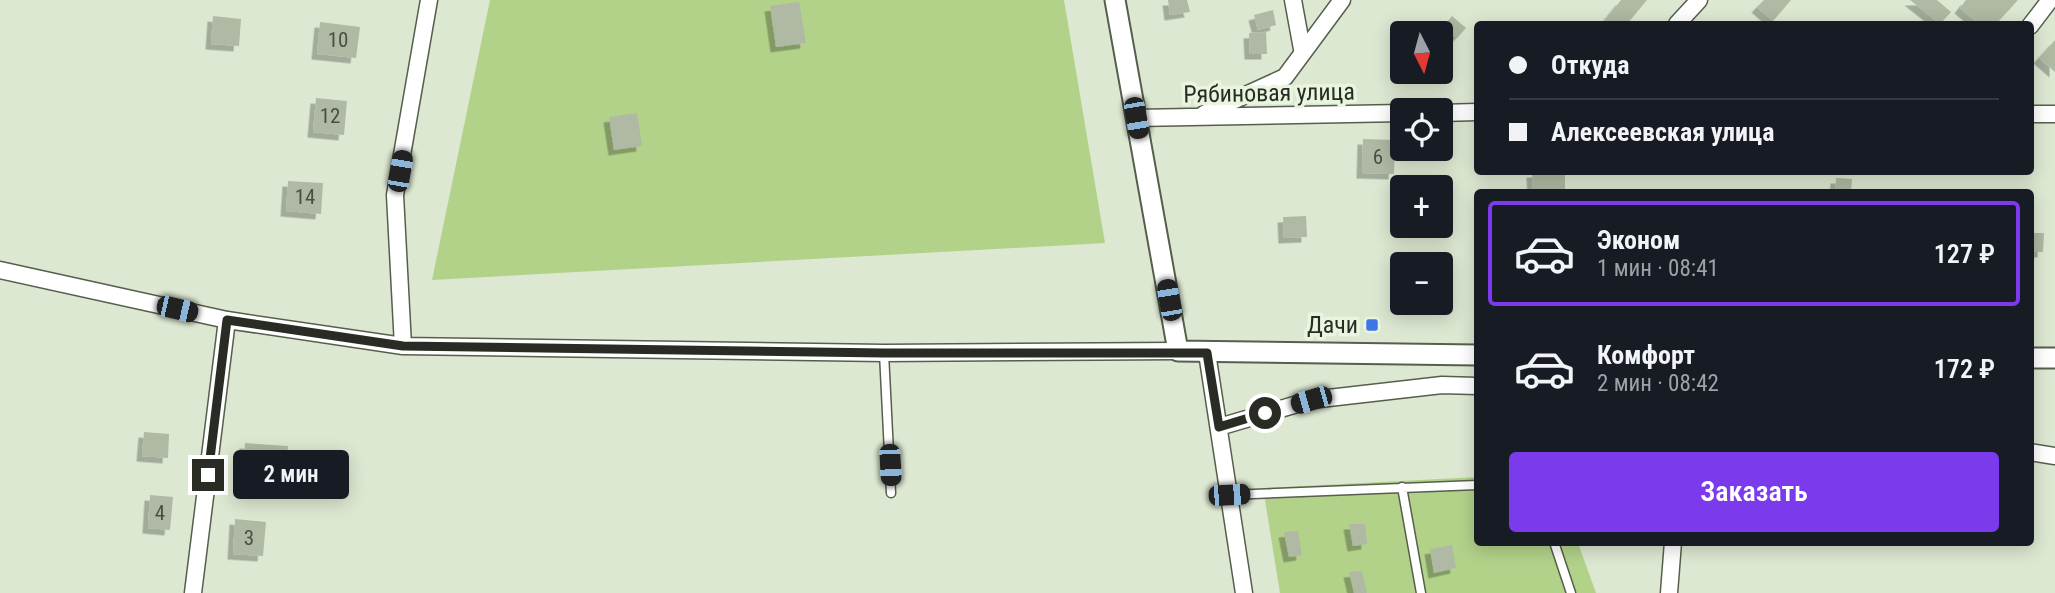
<!DOCTYPE html>
<html lang="ru">
<head>
<meta charset="utf-8">
<style>
  body { margin:0; font-family:"Roboto Condensed",sans-serif; background:#242831; color:#f1f3f6; height:100vh; display:flex; flex-direction:column; font-size:26px; white-space:nowrap }
  * { box-sizing:border-box; margin:0 }
  p { font-size:23px; color:#9ea1a6 }
  .icon { flex:none; width:38px; height:38px; fill:none; stroke:currentColor; stroke-width:2; stroke-linecap:round; stroke-linejoin:round }
  .map { position:relative; flex:1; overflow:hidden }
  .drawer { position:absolute; left:1474px; top:189px; width:560px; height:357px; display:flex; flex-direction:column; background:#171b24; border-radius:7px; box-shadow:0 4px 18px #0003 }
  .drawer>* { flex:none }
  .banner { position:absolute; left:1474px; top:21px; width:560px; height:154px; border-radius:7px; box-shadow:0 4px 18px #0003; display:grid; align-content:center; height:154px; padding:0 35px; background:#171b24 }
  .needle { width:46px; rotate:174deg }
  .tools { position:absolute; left:1390px; top:21px; display:grid; gap:14px }
  .tools a { display:grid; place-items:center; width:63px; height:63px; border-radius:7px; background:#171b24; box-shadow:0 4px 18px #0003; font-size:35px }
  .end { position:absolute; width:32px; height:32px; margin:-16px; border:9px solid #292c24; background:#fff; box-shadow:0 0 0 4px #fff }
  .from { border-radius:50% }
  .bubble { position:absolute; height:49px; border-radius:7px; background:#171b24; box-shadow:0 4px 18px #0003; font-size:23px; font-weight:600; line-height:49px; text-align:center }
  .car { position:absolute; width:21px; height:42px; margin:-21px -10px; border-radius:9px; box-shadow:0 0 5px 2px #0007; background:linear-gradient(#222 24%,#8ab4d8 0 40%,#222 0 76%,#8ab4d8 0 86%,#222 0) }
  .banner b { display:flex; align-items:center; gap:24px; height:66px; font-size:26px }
  .banner b+b { border-top:2px solid #363941 }
  .banner i { width:18px; height:18px; background:#f1f3f6 }
  ul { padding:12px 0 0; list-style:none }
  li { display:flex; align-items:center; gap:21px; height:105px; margin:0 14px 10px; padding:0 21px; border:4px solid transparent; border-radius:7px }
  li div { flex:1 }
  li b { display:block; font-size:26px }
  li em { font-style:normal; font-weight:600 }
  li.selected { border-color:#7c3aed }
  li>.icon { width:63px; height:63px; stroke-width:1.5 }
  .action { display:flex; gap:14px; margin-top:auto; padding:14px 35px }
  .action a { flex:1; height:80px; border-radius:7px; background:#7c3aed; color:#fff; font-size:28px; font-weight:600; line-height:80px; text-align:center }
  .map>svg:first-child { display:block }
  .green { fill:#b2d289 }
  .building { fill:#afb9a3; filter:url(#shadow) }
  .lines { fill:none; stroke-linecap:round; stroke-linejoin:round }
  .service-casing { stroke:#565e4c; stroke-width:11 }
  .minor-casing { stroke:#565e4c; stroke-width:19 }
  .tertiary-casing { stroke:#565e4c; stroke-width:23 }
  .service { stroke:#fff; stroke-width:8 }
  .minor { stroke:#fff; stroke-width:16 }
  .tertiary { stroke:#fff; stroke-width:19 }
  .route { stroke:#292c24; stroke-width:9 }
  .poi-dot { fill:#3e76e6; stroke:#eaf5df; stroke-width:2.5 }
  .labels { text-anchor:middle; stroke-width:7; stroke-linejoin:round; paint-order:stroke }
  .number-label { font-size:21px; fill:#4a4f44 }
  .street-label { font-size:24px; fill:#292c24; stroke:#eaf5df }
  .poi-label { font-size:24px; fill:#292c24; stroke:#eaf5df; text-anchor:end }
</style>
</head>
<body>
<div class="map">
<svg width="2055" height="593" viewBox="0 0 2055 593">
  <defs>
    <filter id="shadow"><feDropShadow dx="-5.5" dy="5.5" stdDeviation="0" flood-color="#0004"/></filter>
  </defs>
  <rect width="100%" height="100%" fill="#dde8d2"/>
  <path class="green" d="M 490,0 L 1064,0 L 1105,243 L 432,280 Z
    M 1477,477 L 1477,542 L 1578,543 L 1596,593 L 1280,593 L 1263,488 Z"/>
  <path class="building" d="M 1168,0 L 1187,0 L 1190,12 L 1170,15 Z
    M 1621,0 L 1647,0 L 1627,24 L 1602,24 Z
    M 1764,0 L 1791,0 L 1773,21 L 1757,7 Z
    M 1910,0 L 1937,0 L 1951,12 L 1940,24 Z
    M 1966,0 L 2018,0 L 1996,24 L 1979,24 L 1960,8 Z
    M 799,2 L 806,43 L 776,47 L 770,6 Z
    M 1273,10 L 1276,25 L 1258,30 L 1254,15 Z
    M 213,16 L 241,19 L 239,46 L 211,44 Z
    M 1452,16 L 1466,28 L 1457,38 L 1443,27 Z
    M 320,22 L 360,27 L 356,58 L 317,54 Z
    M 1266,32 L 1267,54 L 1250,54 L 1249,33 Z
    M 2055,40 L 2055,72 L 2039,58 Z
    M 316,98 L 347,101 L 344,135 L 313,132 Z
    M 637,113 L 642,146 L 614,150 L 609,117 Z
    M 1363,139 L 1395,140 L 1394,174 L 1362,173 Z
    M 1532,172 L 1565,172 L 1565,192 L 1533,192 Z
    M 1836,178 L 1852,179 L 1851,192 L 1835,192 Z
    M 288,181 L 323,183 L 321,214 L 286,211 Z
    M 1306,216 L 1307,237 L 1284,238 L 1283,217 Z
    M 2030,233 L 2044,233 L 2043,252 L 2030,252 Z
    M 144,432 L 169,434 L 168,458 L 142,456 Z
    M 245,443 L 288,446 L 285,487 L 242,485 Z
    M 150,495 L 173,497 L 170,530 L 148,528 Z
    M 235,519 L 266,522 L 263,556 L 233,554 Z
    M 1349,524 L 1365,524 L 1367,544 L 1353,546 Z
    M 1298,531 L 1302,555 L 1289,557 L 1284,532 Z
    M 1452,545 L 1456,568 L 1434,573 L 1430,549 Z
    M 1362,571 L 1367,593 L 1354,593 L 1349,572 Z"/>
  <g class="lines">
    <g class="service-casing">
      <path id="service" d="M 884,353 L 891,493
        M 1402,487 L 1421,593
        M 1229,495 L 1477,485
        M 1554,542 L 1571,593"/>
    </g>
    <g class="minor-casing">
      <path id="minor" d="M 1293,0 L 1302,49
        M 1677,24 L 1699,0
        M 2030,26 L 2050,0
        M 1440,113 L 1477,112
        M 1204,114 L 1285,77 L 1342,0
        M 2030,114 L 2055,114
        M 1136,118 L 1402,113
        M 0,270 L 227,320 L 403,346 L 884,353 L 1178,351
        M 403,346 L 395,195 L 429,0
        M 1207,353 L 1244,593
        M 1219,427 L 1311,400 L 1442,385 L 1477,386
        M 2030,452 L 2055,456
        M 193,593 L 227,320
        M 1669,593 L 1673,542"/>
    </g>
    <g class="tertiary-casing">
      <path id="tertiary" d="M 1115,0 L 1178,351 L 1477,355
        M 2030,358 L 2055,358"/>
    </g>
    <use href="#service" class="service"/>
    <use href="#minor" class="minor"/>
    <use href="#tertiary" class="tertiary"/>
  </g>
  <g class="lines">
    <path class="route" d="M 208,475 L 227,320 L 403,346 L 884,353 L 1207,353 L 1219,427 L 1265,413"/>
  </g>
  <rect class="poi-dot" x="1365" y="318" width="14" height="14" rx="3.5"/>
  <g class="labels">
    <g class="number-label">
      <text x="338" y="47">10</text>
      <text x="330" y="123">12</text>
      <text x="1378" y="164">6</text>
      <text x="305" y="204">14</text>
      <text x="160" y="520">4</text>
      <text x="249" y="545">3</text>
    </g>
    <g class="street-label">
      <text transform="translate(1269 93) rotate(-1)" y="8">Рябиновая улица</text>
    </g>
    <g class="poi-label">
      <text x="1358" y="333">Дачи</text>
    </g>
  </g>
</svg>
<div class="tools">
<a><svg class="needle" viewBox="-14 -14 28 28"><path d="M0-13l5 13h-10z" fill="#e53935"/><path d="M0 13l5-13h-10z" fill="#9ea1a6"/></svg></a>
<a><svg class="icon" aria-label="locate" viewBox="0 0 24 24"><circle cx="12" cy="12" r="6"/><path d="M12 2v4M12 18v4M2 12h4M18 12h4"/></svg></a>
<a>+</a>
<a>−</a>
</div>
<i class="end from" style="left:1265px;top:413px"></i>
<i class="end" style="left:208px;top:475px"></i>
<div class="bubble" style="left:233px;top:450px;width:116px">2 мин</div>
<i class="car" style="left:1136px;top:118px;rotate:170deg"></i>
<i class="car" style="left:400px;top:171px;rotate:10deg"></i>
<i class="car" style="left:1169px;top:300px;rotate:350deg"></i>
<i class="car" style="left:177px;top:309px;rotate:103deg"></i>
<i class="car" style="left:1311px;top:400px;rotate:254deg"></i>
<i class="car" style="left:890px;top:465px;rotate:177deg"></i>
<i class="car" style="left:1229px;top:495px;rotate:87deg"></i>
<div class="banner">
<b><i class="from"></i>Откуда</b>
<b><i></i>Алексеевская улица</b>
</div>
<section class="drawer">
<ul>
<li class="selected"><svg class="icon" aria-label="car" viewBox="0 0 24 24"><path d="M5 17H2v-5l4-1 3-4h7l3 4 3 1v5h-3M9 17h6M6 11h13"/><circle cx="7" cy="17" r="2"/><circle cx="17" cy="17" r="2"/></svg><div><b>Эконом</b><p>1 мин · 08:41</p></div><em>127 ₽</em></li>
<li><svg class="icon" aria-label="car" viewBox="0 0 24 24"><path d="M5 17H2v-5l4-1 3-4h7l3 4 3 1v5h-3M9 17h6M6 11h13"/><circle cx="7" cy="17" r="2"/><circle cx="17" cy="17" r="2"/></svg><div><b>Комфорт</b><p>2 мин · 08:42</p></div><em>172 ₽</em></li>
</ul>
<div class="action"><a>Заказать</a></div>
</section>
</div>
</body>
</html>
